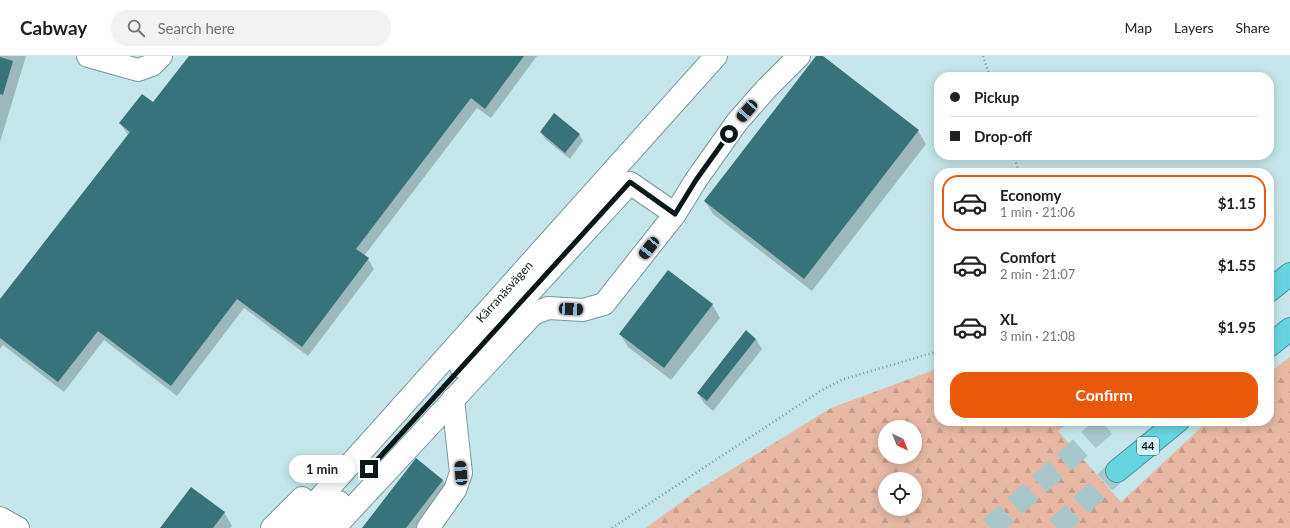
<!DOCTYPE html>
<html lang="en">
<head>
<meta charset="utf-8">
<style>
  body { margin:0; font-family:Lato,sans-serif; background:#f2f2f2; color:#202124; height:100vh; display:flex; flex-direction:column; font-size:15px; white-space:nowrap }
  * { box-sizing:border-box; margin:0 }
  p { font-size:13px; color:#757577 }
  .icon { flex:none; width:22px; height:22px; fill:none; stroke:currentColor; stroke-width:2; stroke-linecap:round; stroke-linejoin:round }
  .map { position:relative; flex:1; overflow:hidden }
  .side { position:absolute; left:934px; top:112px; width:340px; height:258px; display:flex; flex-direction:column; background:#fff; border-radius:16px; box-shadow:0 2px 10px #0003 }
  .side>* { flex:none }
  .banner { position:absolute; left:934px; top:16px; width:340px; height:88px; border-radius:16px; box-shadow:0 2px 10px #0003; display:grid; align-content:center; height:88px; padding:0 16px; background:#fff }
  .needle { width:26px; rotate:137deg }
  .buttons { position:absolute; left:878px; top:364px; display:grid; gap:8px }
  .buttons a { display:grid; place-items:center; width:44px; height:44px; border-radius:50%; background:#fff; box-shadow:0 2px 10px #0003; font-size:20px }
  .end { position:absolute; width:18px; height:18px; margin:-9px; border:5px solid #0a1718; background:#fff; box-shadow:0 0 0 2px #fff }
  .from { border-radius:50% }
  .bubble { position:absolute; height:28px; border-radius:14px; background:#fff; box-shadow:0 2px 10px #0003; font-size:13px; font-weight:700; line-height:28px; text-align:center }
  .car { position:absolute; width:12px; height:24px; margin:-12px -6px; border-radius:5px; box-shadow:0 0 3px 1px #0007; background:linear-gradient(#222 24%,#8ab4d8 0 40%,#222 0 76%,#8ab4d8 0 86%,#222 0) }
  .banner b { display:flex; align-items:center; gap:14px; height:38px; font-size:15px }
  .banner b+b { border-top:1px solid #e0e0e0 }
  .banner i { width:10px; height:10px; background:#202124 }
  ul { padding:7px 0 0; list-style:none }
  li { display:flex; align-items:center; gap:12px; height:56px; margin:0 8px 6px; padding:0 8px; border:2px solid transparent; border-radius:16px }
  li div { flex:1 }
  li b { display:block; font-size:15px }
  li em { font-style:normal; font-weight:700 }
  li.active { border-color:#ea580c }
  li>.icon { width:36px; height:36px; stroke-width:1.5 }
  .button { display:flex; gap:8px; margin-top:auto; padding:8px 16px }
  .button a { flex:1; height:46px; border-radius:16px; background:#ea580c; color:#fff; font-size:16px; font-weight:700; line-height:46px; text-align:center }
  header { display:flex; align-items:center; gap:24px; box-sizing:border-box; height:56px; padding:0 20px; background:#fff; border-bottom:1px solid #e0e0e0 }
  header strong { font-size:19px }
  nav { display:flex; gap:22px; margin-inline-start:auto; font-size:14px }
  .search { width:280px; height:36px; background:#f2f2f2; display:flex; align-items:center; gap:10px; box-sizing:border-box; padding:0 14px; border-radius:16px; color:#757577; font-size:15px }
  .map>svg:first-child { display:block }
  .forest { fill:url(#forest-firs); fill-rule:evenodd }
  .shadow { fill:#0003 }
  .building { fill:#36747a }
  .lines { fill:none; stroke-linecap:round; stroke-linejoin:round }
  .highway-tunnel { stroke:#a9c7ca; stroke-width:22; stroke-dasharray:22 11; stroke-linecap:butt }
  .minor-casing { stroke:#79989c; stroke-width:24 }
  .highway-casing { stroke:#46929b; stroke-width:24 }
  .path { stroke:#7d9699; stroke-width:2.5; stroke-dasharray:1 3; stroke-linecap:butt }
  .minor { stroke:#fff; stroke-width:22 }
  .highway { stroke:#67d5e1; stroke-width:22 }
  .route { stroke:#0a1718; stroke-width:5 }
  .labels { text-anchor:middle; stroke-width:3; stroke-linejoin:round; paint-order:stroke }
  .shield { fill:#d2f3f7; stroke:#46595b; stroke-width:1 }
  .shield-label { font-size:11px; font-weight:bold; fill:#0a1718 }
  .street-label { font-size:12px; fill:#0a1718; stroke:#d2f3f7 }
</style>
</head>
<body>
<header>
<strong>Cabway</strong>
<div class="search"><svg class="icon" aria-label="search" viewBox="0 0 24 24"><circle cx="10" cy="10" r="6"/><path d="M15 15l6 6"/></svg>Search here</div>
<nav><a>Map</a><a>Layers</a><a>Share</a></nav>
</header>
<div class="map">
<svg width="1290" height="472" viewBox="0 0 1290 472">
  <defs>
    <pattern id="forest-firs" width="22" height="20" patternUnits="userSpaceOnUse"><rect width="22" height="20" fill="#e7b8a4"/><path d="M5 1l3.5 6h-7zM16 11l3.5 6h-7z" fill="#c59d8c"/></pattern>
  </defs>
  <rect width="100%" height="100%" fill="#c5e6ea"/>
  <path class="forest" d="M 1290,301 L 1290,472 L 646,472 L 695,436 L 831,352 L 939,312 L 939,365 L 1070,365 L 1058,375 L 1121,446 L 1208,365 L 1269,365 L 1269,317 ZM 885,371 L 915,371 L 915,401 L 885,401 ZM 885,423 L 915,423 L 915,453 L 885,453 Z"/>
  <path class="shadow" d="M 0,0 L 26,0 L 0,86 Z
    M 190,0 L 537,0 L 491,62 L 477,52 L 364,200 L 368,203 L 374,213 L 308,300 L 244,252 L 177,340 L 104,284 L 64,336 L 3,289 L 0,293 L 0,245 L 128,79 L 120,67 L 153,48 Z
    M 818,0 L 821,0 L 918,75 L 926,88 L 812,235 L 713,158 L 705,145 Z
    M 541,76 L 579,78 L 583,85 L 570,103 L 545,83 Z
    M 712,248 L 720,262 L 671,324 L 628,291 L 620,278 Z
    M 756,283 L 762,293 L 713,355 L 704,347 L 698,337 Z
    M 416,404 L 443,424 L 450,438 L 424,472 L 363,472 Z
    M 224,456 L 232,470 L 230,472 L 162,472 Z"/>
  <path class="building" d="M 189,0 L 524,0 L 485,53 L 471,42 L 356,193 L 369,202 L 302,291 L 237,243 L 171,330 L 98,275 L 58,326 L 0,282 L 0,243 L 130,76 L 119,67 L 142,38 L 153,46 Z
    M 816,0 L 823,0 L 919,74 L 804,223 L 704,145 Z
    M 0,1 L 13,5 L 3,39 L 0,38 Z
    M 554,57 L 580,78 L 565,97 L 540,76 Z
    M 668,214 L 713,248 L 664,312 L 619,278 Z
    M 746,274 L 756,283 L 707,345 L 697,337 Z
    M 416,402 L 443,424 L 406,472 L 362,472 Z
    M 191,431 L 225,456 L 213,472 L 160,472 Z"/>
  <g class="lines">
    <path class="highway-tunnel" d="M 990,472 L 1110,365
      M 1057,472 L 1117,415"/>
    <g class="minor-casing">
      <g id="minor">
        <path d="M 88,0 L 138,14 L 152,9 L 161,0"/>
        <path d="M 461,311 L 630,127 L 675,158"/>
        <path d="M 0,462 L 18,472"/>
        <path d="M 272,472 L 302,442"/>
        <path id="s1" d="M 293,472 L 716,0"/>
        <path d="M 315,472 L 339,446"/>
        <path d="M 334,472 L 533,258 L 548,252 L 583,254 L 604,248 L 675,158 L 696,124 L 737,66 L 767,32 L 799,0"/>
        <path d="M 428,472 L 455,434 L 461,417 L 453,343"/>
      </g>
    </g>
    <g class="highway-casing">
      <path id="highway" d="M 1269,235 L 1290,218
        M 1269,290 L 1290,273
        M 1117,415 L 1178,365"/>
    </g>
    <path class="path" d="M 983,0 L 990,21
      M 1014,99 L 1019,117
      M 612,472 L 822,334 L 844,323 L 939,295"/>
    <use href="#minor" class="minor"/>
    <use href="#highway" class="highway"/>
  </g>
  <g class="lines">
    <path class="route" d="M 369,413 L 630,126 L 675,158 L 696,124 L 729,78"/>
  </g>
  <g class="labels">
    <rect class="shield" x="1137" y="381" width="22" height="18" rx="3"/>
    <g class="shield-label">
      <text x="1148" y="394">44</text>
    </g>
    <g class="street-label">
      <text dy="4" stroke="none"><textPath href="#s1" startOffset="317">Kärranäsvägen</textPath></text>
    </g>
  </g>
</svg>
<div class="buttons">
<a><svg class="needle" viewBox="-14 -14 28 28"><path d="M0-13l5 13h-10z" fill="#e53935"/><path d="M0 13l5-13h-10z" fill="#757577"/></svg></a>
<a><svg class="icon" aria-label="locate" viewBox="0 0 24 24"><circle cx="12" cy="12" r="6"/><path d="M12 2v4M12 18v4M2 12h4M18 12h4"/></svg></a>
</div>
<i class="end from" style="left:729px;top:78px"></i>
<i class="end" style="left:369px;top:413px"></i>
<div class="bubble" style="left:289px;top:399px;width:66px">1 min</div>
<i class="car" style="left:747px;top:55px;rotate:221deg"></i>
<i class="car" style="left:649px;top:192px;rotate:218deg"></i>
<i class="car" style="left:571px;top:253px;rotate:93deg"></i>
<i class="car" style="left:461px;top:417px;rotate:356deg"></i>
<div class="banner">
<b><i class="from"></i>Pickup</b>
<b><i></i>Drop-off</b>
</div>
<section class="side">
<ul>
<li class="active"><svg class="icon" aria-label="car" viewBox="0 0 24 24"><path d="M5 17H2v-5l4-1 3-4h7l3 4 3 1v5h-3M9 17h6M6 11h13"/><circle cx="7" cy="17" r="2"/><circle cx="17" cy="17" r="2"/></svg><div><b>Economy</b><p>1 min · 21:06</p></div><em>$1.15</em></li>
<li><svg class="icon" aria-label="car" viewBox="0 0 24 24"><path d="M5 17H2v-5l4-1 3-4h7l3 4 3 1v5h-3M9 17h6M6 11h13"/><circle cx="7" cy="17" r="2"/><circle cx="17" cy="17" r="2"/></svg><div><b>Comfort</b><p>2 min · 21:07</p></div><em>$1.55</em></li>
<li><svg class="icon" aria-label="car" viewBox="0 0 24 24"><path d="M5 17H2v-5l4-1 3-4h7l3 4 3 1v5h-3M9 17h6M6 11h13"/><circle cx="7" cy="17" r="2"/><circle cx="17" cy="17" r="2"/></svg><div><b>XL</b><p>3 min · 21:08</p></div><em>$1.95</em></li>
</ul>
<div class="button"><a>Confirm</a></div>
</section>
</div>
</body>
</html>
